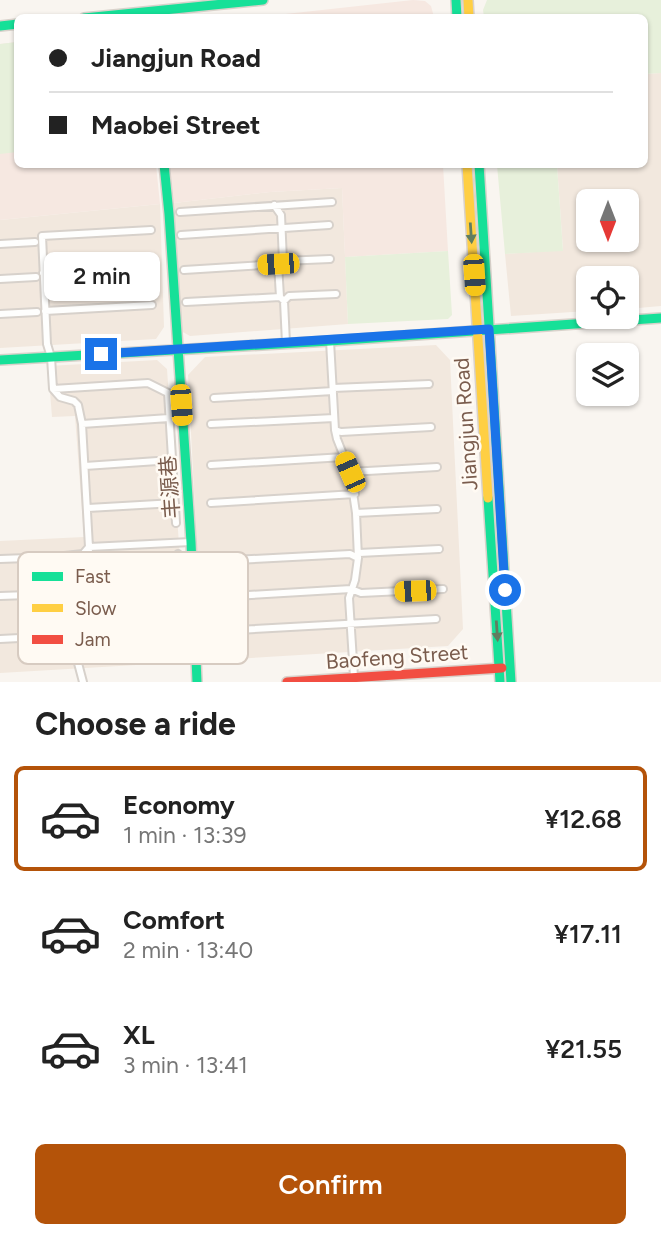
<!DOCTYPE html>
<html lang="en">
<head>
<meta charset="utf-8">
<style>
  body { margin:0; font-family:Figtree,"Noto Sans SC",sans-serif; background:#f2f2f2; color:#222; height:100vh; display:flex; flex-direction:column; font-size:26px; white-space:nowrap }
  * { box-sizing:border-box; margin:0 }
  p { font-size:23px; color:#767676 }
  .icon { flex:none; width:38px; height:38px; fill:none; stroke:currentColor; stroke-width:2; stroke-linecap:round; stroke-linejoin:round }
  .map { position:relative; height:682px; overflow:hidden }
  .panel { display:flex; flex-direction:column; background:#fff; flex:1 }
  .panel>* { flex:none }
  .banner { position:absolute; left:14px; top:14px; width:634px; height:154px; border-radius:10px; box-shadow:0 2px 5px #0004; display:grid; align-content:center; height:154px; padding:0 35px; background:#fff }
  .needle { width:46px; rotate:180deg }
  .fabs { position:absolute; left:576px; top:189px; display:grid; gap:14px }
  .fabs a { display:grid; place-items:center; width:63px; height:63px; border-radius:10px; background:#fff; box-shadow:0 2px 5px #0004; font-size:35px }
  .end { position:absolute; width:32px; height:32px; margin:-16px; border:9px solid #1a73e8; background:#fff; box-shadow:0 0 0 4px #fff }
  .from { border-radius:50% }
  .bubble { position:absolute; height:49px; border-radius:10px; background:#fff; box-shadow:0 2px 5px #0004; font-size:23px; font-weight:600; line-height:49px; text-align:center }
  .car { position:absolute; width:21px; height:42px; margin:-21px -10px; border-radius:9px; box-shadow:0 0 5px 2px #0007; background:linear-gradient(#f5c518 24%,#345 0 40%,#f5c518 0 76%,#345 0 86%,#f5c518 0) }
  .banner b { display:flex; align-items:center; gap:24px; height:66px; font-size:26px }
  .banner b+b { border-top:2px solid #e0e0e0 }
  .banner i { width:18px; height:18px; background:#222 }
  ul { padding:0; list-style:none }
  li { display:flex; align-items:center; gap:21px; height:105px; margin:0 14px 10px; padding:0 21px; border:4px solid transparent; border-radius:10px }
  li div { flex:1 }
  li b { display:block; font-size:26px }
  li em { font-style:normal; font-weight:600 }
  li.selected { border-color:#b45309 }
  li>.icon { width:63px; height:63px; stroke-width:1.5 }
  h2 { padding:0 35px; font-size:32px; line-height:84px }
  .action { display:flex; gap:14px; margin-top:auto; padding:14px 35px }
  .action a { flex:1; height:80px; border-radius:10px; background:#b45309; color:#fff; font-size:28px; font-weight:600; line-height:80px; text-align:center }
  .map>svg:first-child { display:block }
  .residential { fill:#f2e8de; fill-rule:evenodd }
  .commercial { fill:#f6e8e1 }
  .green { fill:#e7f0db }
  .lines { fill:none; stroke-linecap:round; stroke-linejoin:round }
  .street-casing { stroke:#d7d1cb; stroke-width:10 }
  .fast-casing { stroke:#d9d2cb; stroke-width:12 }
  .slow-casing { stroke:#d9d2cb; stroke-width:12 }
  .jam-casing { stroke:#d9d2cb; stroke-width:12 }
  .street { stroke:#fefefd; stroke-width:6 }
  .fast { stroke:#16e098; stroke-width:9 }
  .slow { stroke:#ffcf43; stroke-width:9 }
  .jam { stroke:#f24e42; stroke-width:9 }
  .oneway { fill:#617d60 }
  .route { stroke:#1a73e8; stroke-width:9 }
  .labels { text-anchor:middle; stroke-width:5; stroke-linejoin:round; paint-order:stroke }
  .street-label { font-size:21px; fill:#7a5c4d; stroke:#fffaf3 }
  .key { fill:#fffaf3; stroke:#d7cbc1; stroke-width:2 }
  .key-label { font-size:19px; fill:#7a5c4d }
</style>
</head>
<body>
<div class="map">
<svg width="661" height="682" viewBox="0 0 661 682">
  <rect width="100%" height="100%" fill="#f9f5f0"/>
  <path class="residential" d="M 661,73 L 661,306 L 627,309 L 626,278 L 588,278 L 588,311 L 511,316 L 505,254 L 563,250 L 557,165 L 644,164 L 644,74 ZM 588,201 L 626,201 L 626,240 L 588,240 Z
    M 342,188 L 348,324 L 190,336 L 181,331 L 174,203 L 270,192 Z
    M 160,204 L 164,327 L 156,339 L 0,348 L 0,220 Z
    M 436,345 L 450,360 L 463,629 L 448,646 L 217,660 L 202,646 L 188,375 L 205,357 Z
    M 157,360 L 167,369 L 187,662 L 0,673 L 0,541 L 84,537 L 75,416 L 52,417 L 48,366 Z"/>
  <path class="commercial" d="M 413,0 L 425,1 L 431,6 L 434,17 L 258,17 Z
    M 17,42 L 18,164 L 156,165 L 160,204 L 0,220 L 0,44 Z
    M 170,165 L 443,165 L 448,251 L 345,257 L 342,188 L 270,192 L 174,203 Z"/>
  <path class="green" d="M 487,0 L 661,0 L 661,73 L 644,74 L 644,18 L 484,17 L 483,10 Z
    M 17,42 L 17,152 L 0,154 L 0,44 Z
    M 497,165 L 557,165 L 563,251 L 505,254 Z
    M 448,251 L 452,315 L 448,319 L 348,324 L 345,257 Z"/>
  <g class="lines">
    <g class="street-casing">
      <path id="street" d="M 274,205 L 281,215 L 283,261 L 330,259
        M 180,212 L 332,202
        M 181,235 L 329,225
        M 0,244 L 35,242
        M 278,264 L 280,297 L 284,301 L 286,343
        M 184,270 L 278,264 L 283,261
        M 43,273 L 153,266
        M 0,279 L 36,277
        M 284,301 L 289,296 L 336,294
        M 186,302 L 280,297
        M 45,311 L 152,305
        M 0,314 L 37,312
        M 330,341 L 335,430 L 337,439 L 350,472 L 356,513 L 358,558 L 355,580 L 349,598 L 354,677
        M 333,388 L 429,384
        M 53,389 L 148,383 L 168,393 L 176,523
        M 214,398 L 333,391
        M 82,424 L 169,418
        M 211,424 L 334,418
        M 335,430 L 341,432 L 431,427
        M 211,465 L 344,457
        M 85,466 L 172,460
        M 350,472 L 437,467
        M 211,503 L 355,494
        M 88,508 L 175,503
        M 356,513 L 437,509
        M 359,553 L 439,549
        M 178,554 L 183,641
        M 0,559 L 55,557
        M 215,561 L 350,554 L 358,558
        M 90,589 L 180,585
        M 0,596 L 57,594
        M 216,597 L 351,589 L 361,593 L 443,589
        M 88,630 L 182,625
        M 220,631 L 436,619
        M 0,639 L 59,636
        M 74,648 L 64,643 L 59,636 L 55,557 L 83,554 L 89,547 L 191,542
        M 83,682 L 74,648 L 84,639 L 88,630 L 90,589 L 88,575 L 89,547 L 82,424 L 78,405 L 74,401 L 60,397 L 53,389 L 51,357 L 47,344 L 42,236 L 151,230"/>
    </g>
    <g class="fast-casing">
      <path id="fast" d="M 456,0 L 457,18
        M 84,18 L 263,0
        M 0,26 L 18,24
        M 164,164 L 169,214 L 191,542 L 197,682
        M 479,164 L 511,682
        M 0,360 L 330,341 L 661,318
        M 488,498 L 500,682"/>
    </g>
    <g class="slow-casing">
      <path id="slow" d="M 468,0 L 469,18
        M 467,164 L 488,498"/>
    </g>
    <g class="jam-casing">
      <path id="jam" d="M 287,682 L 502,668"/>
    </g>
    <use href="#street" class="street"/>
    <use href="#fast" class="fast"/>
    <use href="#slow" class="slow"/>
    <use href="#jam" class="jam"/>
  </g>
  <defs><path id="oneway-solid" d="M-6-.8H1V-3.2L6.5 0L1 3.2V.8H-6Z" transform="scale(1.75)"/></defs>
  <g class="oneway">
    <use href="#oneway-solid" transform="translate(471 233) rotate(86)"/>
    <use href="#oneway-solid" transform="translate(497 631) rotate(86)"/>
  </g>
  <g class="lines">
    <path class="route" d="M 101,354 L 489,329 L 505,590"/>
  </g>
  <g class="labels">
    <g class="street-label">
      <text transform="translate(466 424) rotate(-94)" y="7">Jiangjun Road</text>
      <text transform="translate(170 487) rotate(-94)" y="7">丰源巷</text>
      <text transform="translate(397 657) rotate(-4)" y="7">Baofeng Street</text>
    </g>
  </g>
  <rect x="18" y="552" width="230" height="112" rx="10" class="key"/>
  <rect x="32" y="572" width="31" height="9" fill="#16e098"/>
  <rect x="32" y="604" width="31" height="8" fill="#ffcf43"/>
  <rect x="32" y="635" width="31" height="9" fill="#f24e42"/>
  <g class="key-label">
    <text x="75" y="583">Fast</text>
    <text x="75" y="615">Slow</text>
    <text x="75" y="646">Jam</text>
  </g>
</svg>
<div class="fabs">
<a><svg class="needle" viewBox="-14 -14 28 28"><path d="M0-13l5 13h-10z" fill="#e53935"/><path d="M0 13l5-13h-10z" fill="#767676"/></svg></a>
<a><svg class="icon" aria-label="locate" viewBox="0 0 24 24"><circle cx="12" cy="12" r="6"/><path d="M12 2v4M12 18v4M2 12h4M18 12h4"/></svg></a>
<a><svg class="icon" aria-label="layers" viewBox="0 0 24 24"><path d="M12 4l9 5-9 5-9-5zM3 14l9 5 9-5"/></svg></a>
</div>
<i class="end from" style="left:505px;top:590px"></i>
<i class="end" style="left:101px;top:354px"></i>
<div class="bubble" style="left:44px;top:252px;width:116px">2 min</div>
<i class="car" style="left:278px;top:264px;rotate:267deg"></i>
<i class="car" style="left:474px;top:275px;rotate:176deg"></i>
<i class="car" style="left:181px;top:405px;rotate:176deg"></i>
<i class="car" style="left:350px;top:472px;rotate:336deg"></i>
<i class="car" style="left:415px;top:591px;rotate:268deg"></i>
<div class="banner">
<b><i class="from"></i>Jiangjun Road</b>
<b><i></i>Maobei Street</b>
</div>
</div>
<section class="panel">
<h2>Choose a ride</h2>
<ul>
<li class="selected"><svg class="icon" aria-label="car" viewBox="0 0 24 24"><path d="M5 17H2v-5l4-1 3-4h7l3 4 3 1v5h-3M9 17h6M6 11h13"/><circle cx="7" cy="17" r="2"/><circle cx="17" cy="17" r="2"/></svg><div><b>Economy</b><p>1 min · 13:39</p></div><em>¥12.68</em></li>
<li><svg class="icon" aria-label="car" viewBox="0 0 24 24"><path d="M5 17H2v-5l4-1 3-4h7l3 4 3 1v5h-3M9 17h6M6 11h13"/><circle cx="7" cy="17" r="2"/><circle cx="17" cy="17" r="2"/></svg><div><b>Comfort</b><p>2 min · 13:40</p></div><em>¥17.11</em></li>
<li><svg class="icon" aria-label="car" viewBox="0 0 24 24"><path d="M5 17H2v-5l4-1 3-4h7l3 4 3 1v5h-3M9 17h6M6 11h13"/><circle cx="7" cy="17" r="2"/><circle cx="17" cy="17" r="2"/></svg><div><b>XL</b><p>3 min · 13:41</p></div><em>¥21.55</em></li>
</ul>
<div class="action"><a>Confirm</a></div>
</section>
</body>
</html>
